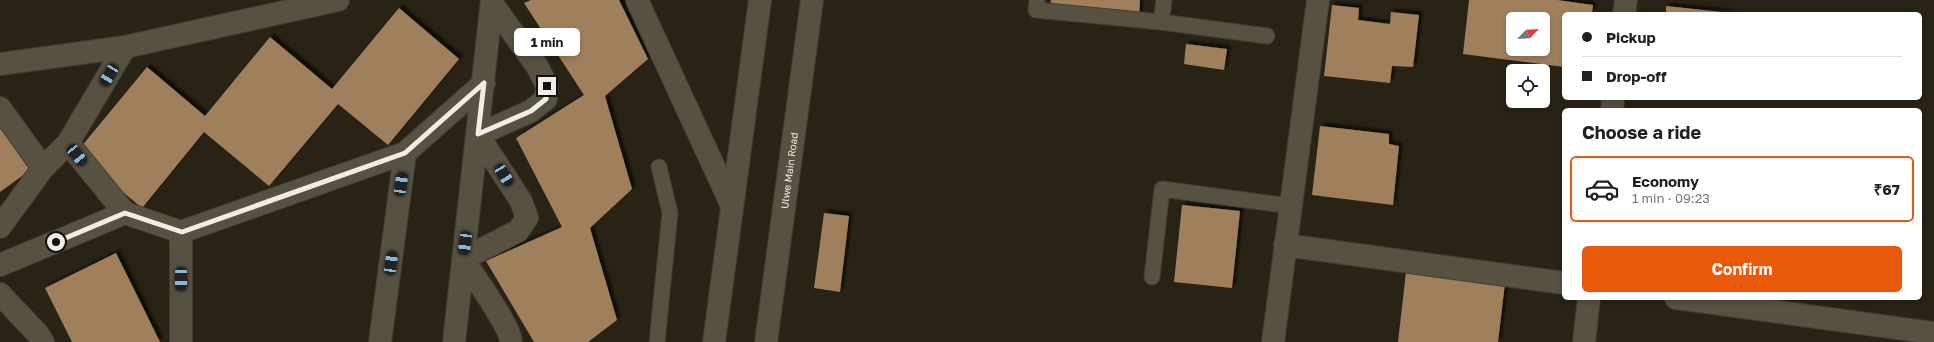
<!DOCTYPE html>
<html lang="en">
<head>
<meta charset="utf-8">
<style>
  body { margin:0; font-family:"Golos Text",sans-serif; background:#f2f2f2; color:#202124; height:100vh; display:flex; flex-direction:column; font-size:15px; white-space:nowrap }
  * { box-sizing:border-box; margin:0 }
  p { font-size:13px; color:#757577 }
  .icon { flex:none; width:22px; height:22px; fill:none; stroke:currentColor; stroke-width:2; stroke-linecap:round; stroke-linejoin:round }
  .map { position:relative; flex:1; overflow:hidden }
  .panel { position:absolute; left:1562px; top:108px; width:360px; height:192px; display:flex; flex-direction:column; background:#fff; border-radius:6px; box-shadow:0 2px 6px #0003 }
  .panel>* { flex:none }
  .banner { position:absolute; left:1562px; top:12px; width:360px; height:88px; border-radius:6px; box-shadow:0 2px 6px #0003; display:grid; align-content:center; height:88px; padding:0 20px; background:#fff }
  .needle { width:26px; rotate:65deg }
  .tools { position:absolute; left:1506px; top:12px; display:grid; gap:8px }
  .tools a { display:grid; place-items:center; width:44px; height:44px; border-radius:6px; background:#fff; box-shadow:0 2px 6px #0003; font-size:20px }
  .end { position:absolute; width:18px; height:18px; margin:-9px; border:5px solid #f1ede4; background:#111; box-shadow:0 0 0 2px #111 }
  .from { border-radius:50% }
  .bubble { position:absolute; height:28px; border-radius:6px; background:#fff; box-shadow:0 2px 6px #0003; font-size:13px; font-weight:700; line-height:28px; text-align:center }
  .car { position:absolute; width:12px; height:24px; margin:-12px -6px; border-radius:5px; box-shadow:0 0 3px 1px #0007; background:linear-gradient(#222 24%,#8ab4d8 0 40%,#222 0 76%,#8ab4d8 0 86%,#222 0) }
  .banner b { display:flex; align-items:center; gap:14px; height:38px; font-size:15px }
  .banner b+b { border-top:1px solid #e0e0e0 }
  .banner i { width:10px; height:10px; background:#202124 }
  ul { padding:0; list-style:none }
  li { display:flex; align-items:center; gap:12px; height:66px; margin:0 8px 6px; padding:0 12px; border:2px solid transparent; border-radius:6px }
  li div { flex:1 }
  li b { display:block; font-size:15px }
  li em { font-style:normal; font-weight:700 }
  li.selected { border-color:#ea580c }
  li>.icon { width:36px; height:36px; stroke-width:1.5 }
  h2 { padding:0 20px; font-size:18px; line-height:48px }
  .action { display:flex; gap:8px; margin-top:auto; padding:8px 20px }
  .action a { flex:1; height:46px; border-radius:6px; background:#ea580c; color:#fff; font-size:16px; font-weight:700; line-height:46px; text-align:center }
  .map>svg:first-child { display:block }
  .building { fill:#a07f5d; fill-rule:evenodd; filter:url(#shadow) }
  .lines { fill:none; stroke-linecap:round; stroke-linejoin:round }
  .lane-casing { stroke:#423e34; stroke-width:17 }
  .street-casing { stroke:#423e34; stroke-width:24 }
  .secondary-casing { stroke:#423e34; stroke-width:24 }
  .lane { stroke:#575142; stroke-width:15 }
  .street { stroke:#575142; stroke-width:22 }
  .secondary { stroke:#575142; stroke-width:22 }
  .route { stroke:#f1ede4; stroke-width:5 }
  .labels { text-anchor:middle; stroke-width:3; stroke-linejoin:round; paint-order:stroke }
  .street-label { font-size:10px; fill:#f1ede4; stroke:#292316 }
</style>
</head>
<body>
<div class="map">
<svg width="1934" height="342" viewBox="0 0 1934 342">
  <defs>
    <filter id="shadow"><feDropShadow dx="3.5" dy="-3.5" stdDeviation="1" flood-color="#0009"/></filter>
  </defs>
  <rect width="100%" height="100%" fill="#292316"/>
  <path class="building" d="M 531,0 L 619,0 L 648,59 L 605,96 L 632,189 L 590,228 L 617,320 L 588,342 L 534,342 L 486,261 L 562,227 L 516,138 L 584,95 L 524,3 Z
    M 1051,0 L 1140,0 L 1139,16 L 1050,6 Z
    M 1469,0 L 1557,0 L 1593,5 L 1592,14 L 1564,14 L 1564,67 L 1463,54 ZM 1513,19 L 1543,19 L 1543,49 L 1513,49 Z
    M 1332,5 L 1359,8 L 1358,20 L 1390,24 L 1391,12 L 1419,15 L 1413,67 L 1392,66 L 1390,83 L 1324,76 Z
    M 1666,6 L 1731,13 L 1731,14 L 1666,14 Z
    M 399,8 L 459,59 L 388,145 L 338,104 L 269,186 L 204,132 L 142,208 L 76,153 L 147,67 L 205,116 L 270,37 L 332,89 Z
    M 1186,44 L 1227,49 L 1224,70 L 1184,64 Z
    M 0,125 L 33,168 L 0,192 Z
    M 1320,126 L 1389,134 L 1389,144 L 1399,146 L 1393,205 L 1312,195 Z
    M 1182,205 L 1240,211 L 1232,288 L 1174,282 Z
    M 824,213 L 849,216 L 840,292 L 814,288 Z
    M 116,253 L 160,342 L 72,342 L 45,288 Z
    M 1406,272 L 1505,283 L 1498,342 L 1398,342 Z"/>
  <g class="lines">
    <g class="lane-casing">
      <path id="lane" d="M 1037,0 L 1036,10 L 1161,22
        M 1164,0 L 1161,22 L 1267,36
        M 1152,277 L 1162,189 L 1291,206
        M 657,342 L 670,213 L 659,167"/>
    </g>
    <g class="street-casing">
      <path id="street" d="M 637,0 L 732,206
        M 493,5 L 537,66 L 547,86 L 546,99 L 531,111 L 478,135 L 521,201 L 527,218 L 518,231 L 463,259 C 473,275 511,327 511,342
        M 1624,14 L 1626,0
        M 0,64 L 125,47 L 338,0
        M 0,108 L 43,168
        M 1612,110 L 1613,98
        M 125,213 L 181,232
        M 0,227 L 43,168 L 68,143 L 125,47
        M 1285,245 L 1564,283
        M 0,265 L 125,213 L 68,143
        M 0,294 L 37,333 L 43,342
        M 1676,298 L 1934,333
        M 181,342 L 181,232 L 405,153 L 484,83
        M 380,342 L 405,153
        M 454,342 L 492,0
        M 1273,342 L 1318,0
        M 1584,342 L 1589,298"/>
    </g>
    <g class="secondary-casing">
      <g id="secondary">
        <path d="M 714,342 L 760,0"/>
        <path id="s1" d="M 766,342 L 812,0"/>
      </g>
    </g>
    <use href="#lane" class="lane"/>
    <use href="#street" class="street"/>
    <use href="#secondary" class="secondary"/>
  </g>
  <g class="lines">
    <path class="route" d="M 56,242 L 125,213 L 182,232 L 405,153 L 484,83 L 478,134 L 531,111 L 546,99 L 547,86"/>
  </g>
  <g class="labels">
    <g class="street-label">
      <text dy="4" stroke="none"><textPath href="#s1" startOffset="173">Ulwe Main Road</textPath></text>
    </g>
  </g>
</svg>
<div class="tools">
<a><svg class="needle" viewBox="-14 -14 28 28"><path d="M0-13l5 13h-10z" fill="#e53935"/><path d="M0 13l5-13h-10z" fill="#757577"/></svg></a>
<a><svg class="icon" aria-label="locate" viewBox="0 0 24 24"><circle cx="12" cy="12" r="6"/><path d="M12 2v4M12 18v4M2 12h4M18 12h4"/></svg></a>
</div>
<i class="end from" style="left:56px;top:242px"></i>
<i class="end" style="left:547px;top:86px"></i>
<div class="bubble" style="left:514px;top:28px;width:66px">1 min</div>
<i class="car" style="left:109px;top:75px;rotate:211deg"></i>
<i class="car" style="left:77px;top:155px;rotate:141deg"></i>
<i class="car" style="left:504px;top:175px;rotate:148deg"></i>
<i class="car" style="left:401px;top:184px;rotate:8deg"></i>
<i class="car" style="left:465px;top:243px;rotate:187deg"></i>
<i class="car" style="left:391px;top:263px;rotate:8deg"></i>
<i class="car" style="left:181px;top:279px;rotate:180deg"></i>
<div class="banner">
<b><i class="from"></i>Pickup</b>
<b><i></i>Drop-off</b>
</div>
<section class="panel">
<h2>Choose a ride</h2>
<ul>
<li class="selected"><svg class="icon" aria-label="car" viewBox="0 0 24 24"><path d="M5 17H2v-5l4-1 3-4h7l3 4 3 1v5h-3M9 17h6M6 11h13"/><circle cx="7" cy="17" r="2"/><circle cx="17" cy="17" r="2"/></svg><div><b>Economy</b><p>1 min · 09:23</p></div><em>₹67</em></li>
</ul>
<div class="action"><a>Confirm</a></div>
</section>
</div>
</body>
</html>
